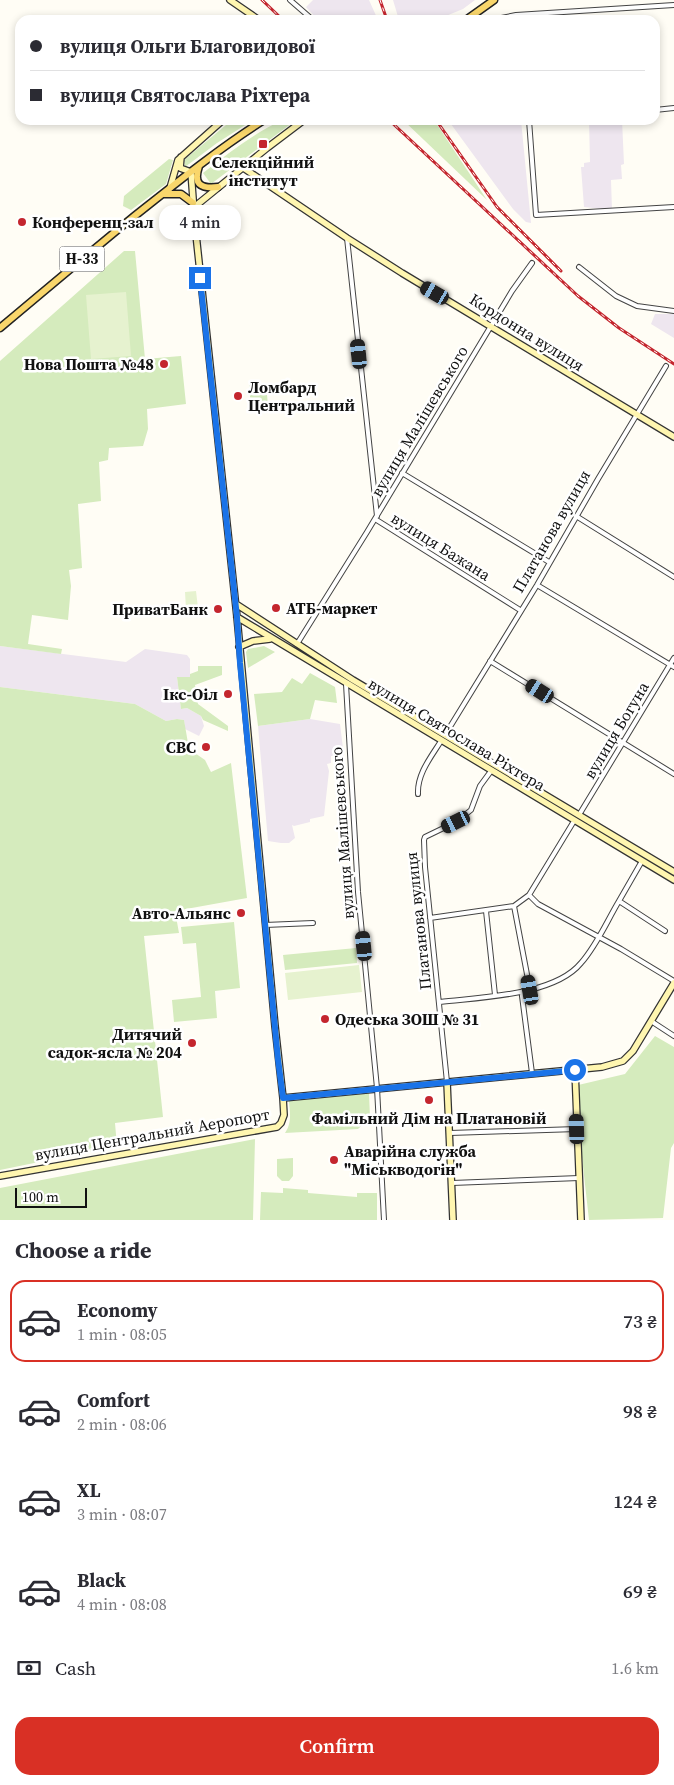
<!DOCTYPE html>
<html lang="en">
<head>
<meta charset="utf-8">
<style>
  body { margin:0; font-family:"Source Serif 4",serif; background:#f7f7f7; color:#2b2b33; height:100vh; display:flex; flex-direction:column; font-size:19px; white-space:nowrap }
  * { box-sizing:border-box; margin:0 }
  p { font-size:16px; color:#7c7c81 }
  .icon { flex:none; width:28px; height:28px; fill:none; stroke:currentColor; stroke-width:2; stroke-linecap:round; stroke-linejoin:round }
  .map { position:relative; height:1220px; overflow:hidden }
  .sheet { display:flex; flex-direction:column; background:#fff; flex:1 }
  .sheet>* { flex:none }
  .top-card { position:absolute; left:15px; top:15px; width:645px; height:110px; border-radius:15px; box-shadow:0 2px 8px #0003; display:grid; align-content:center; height:110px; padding:0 15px; background:#fff }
  .scale { position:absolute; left:15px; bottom:12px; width:72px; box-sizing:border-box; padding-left:5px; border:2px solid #111; border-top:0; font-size:14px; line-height:18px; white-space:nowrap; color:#111; -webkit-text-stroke:4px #fff; paint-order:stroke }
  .end { position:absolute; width:22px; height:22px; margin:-11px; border:6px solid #1a73e8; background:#fff; box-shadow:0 0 0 2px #fff }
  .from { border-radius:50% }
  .bubble { position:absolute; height:35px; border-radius:15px; background:#fff; box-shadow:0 2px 8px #0003; font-size:16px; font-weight:600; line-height:35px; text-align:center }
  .car { position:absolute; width:15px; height:30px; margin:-15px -8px; border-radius:6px; box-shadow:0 0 4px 1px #0007; background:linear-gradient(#222 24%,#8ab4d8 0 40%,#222 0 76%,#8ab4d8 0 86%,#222 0) }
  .top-card b { display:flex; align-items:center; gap:18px; height:48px; font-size:19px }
  .top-card b+b { border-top:1px solid #e1e1e2 }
  .top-card i { width:12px; height:12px; background:#2b2b33 }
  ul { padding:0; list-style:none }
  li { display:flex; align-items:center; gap:15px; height:82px; margin:0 10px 8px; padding:0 5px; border:2px solid transparent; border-radius:15px }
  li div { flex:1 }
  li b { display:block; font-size:19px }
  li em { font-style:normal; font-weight:600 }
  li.current { border-color:#d93025 }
  li>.icon { width:45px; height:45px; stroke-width:1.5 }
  h2 { padding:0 15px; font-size:22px; line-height:60px }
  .pay { display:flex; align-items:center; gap:12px; height:55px; padding:0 15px; font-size:19px }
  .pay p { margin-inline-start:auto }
  .primary-button { display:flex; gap:10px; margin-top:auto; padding:10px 15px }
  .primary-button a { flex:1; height:58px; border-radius:15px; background:#d93025; color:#fff; font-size:20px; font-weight:600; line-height:58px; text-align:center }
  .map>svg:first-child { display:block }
  .industrial { fill:#eee6ef }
  .green { fill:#d5ebbd }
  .pitch { fill:#e6f2cf }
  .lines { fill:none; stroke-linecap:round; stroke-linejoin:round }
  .street-casing { stroke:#444; stroke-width:6 }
  .secondary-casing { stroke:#333; stroke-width:8 }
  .primary-casing { stroke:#222; stroke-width:9 }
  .street { stroke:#fff; stroke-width:4 }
  .secondary { stroke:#fff6b0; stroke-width:5.5 }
  .primary { stroke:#f9d66b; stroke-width:6 }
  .rail-casing { stroke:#c4262e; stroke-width:3 }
  .rail { stroke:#fff; stroke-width:1; stroke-dasharray:4; stroke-linecap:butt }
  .route { stroke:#1a73e8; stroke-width:6 }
  .poi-dot { fill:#c4262e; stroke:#fff; stroke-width:2 }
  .labels { text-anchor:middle; stroke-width:5; stroke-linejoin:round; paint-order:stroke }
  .shield { fill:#fff; stroke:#585858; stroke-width:1 }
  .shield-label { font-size:15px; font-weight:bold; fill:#111 }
  .poi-label { font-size:16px; font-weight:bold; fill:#111; stroke:#fff; text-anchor:end }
  .street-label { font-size:16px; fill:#111; stroke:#fff }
</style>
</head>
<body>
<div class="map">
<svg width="674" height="1220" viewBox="0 0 674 1220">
  <rect width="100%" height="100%" fill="#fffdf5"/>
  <path class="industrial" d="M 313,0 L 369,0 L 378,20 L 358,20 L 355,17 L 351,20 L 344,20 L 339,16 L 335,20 L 318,20 L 306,7 Z
    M 393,0 L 475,0 L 463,9 L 436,20 L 399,20 Z
    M 448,120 L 521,120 L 531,223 L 526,222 L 513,209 Z
    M 589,120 L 622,120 L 624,164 L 621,165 L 622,179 L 611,180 L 612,210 L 584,207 L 581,167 L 584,167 L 584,163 L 590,162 Z
    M 655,314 L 674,314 L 674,338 L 651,324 Z
    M 0,646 L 126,662 L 145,649 L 187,655 L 190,659 L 190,677 L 177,677 L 181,709 L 187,708 L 201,716 L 204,726 L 199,736 L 185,729 L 184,720 L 177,719 L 166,721 L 135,704 L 0,687 Z
    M 310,719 L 340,724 L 344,756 L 331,756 L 331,763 L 327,764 L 329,771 L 324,816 L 310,819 L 310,822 L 294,826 L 292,825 L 295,838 L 289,843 L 281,843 L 268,841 L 258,726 Z"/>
  <path class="green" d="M 232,120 L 253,120 L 217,143 L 185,167 L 184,160 Z
    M 282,120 L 296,120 L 211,184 L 203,173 C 228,153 253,134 282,120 Z
    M 403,120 L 434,120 L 487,200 Z
    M 169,159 L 173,160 L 166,184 L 131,210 L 123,206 L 124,196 Z
    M 124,251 L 135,251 L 145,359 L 181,356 L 186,404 L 147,409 L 148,429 L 143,446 L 109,448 L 108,460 L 99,462 L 101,501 L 78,504 L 82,568 L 69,570 L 71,586 L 68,620 L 32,615 L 28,644 L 62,649 L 61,654 L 0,646 L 0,361 Z
    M 266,383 L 268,406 L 251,408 L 249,385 Z
    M 264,646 L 275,652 L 248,668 L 246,652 L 248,649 Z
    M 198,666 L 222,666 L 222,675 L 195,685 L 198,704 L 228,726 L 228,731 L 203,720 L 201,716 L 187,708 L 181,709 L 177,677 L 190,677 L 190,674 L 198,671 Z
    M 310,673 L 335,687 L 337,703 L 315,700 L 310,719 L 258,726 L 254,694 L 282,692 L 292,678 L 302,684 Z
    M 0,687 L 135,704 L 166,721 L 177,719 L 184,720 L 189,749 L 205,760 L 211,772 L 231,763 L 247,898 L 175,911 L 179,933 L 144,936 L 163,1117 L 115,1123 L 117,1146 L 0,1170 Z
    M 234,922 L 240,988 L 215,991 L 217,1018 L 174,1022 L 172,1000 L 201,997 L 196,943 L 183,944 L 181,927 Z
    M 356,948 L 357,963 L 285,970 L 283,955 Z
    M 655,1036 L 674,1047 L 674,1143 L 671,1148 L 663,1218 L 589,1220 L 574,1086 L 625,1074 Z
    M 369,1093 L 370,1118 L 358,1129 L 285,1133 C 292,1123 290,1113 289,1101 Z
    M 255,1139 L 253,1220 L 0,1220 L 0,1188 Z
    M 293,1158 L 293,1176 L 289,1181 L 282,1181 L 277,1176 L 277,1159 Z
    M 283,1188 L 308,1190 L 308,1193 L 357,1197 L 357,1193 L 377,1193 L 377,1220 L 260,1220 L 261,1192 L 283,1193 Z"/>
  <path class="pitch" d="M 126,292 L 131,356 L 91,359 L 86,295 Z
    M 196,591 L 198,608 L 186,609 L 185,592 Z
    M 359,965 L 362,992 L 288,1000 L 285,973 Z"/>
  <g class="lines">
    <g class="street-casing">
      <path id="street" d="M 290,0 L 313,20
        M 491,20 L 516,15 L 674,5
        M 655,110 L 674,108
        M 529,120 L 536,215 L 674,207
        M 347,238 L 377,516
        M 579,267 L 616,296 L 637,306 L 674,311
        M 402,473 L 549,562
        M 576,516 L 674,577
        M 375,519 L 520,610
        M 537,585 L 674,667
        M 297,644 L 367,532 L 512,291 L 532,263
        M 490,661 L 674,774
        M 346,684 L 358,892 L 377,1088 L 384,1220
        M 445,735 L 537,585 L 598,479 L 666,366
        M 418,794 C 417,774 431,757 441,741
        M 579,815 L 674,658
        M 529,895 L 538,904 L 621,949 L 674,981
        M 619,901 L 642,861
        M 514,906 L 530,990
        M 486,911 L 495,995
        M 430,918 L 514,906 L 529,895 L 574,821
        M 265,925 L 313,923
        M 523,991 L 522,996 L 532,1073
        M 440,1002 C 480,997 554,996 581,963 C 597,945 607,921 619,901 L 665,931
        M 651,1021 L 674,1036
        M 447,1082 L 425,867 L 424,840 L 425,837 L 456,822 L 471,810 L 480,786 L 491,771
        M 450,1133 L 577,1129
        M 452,1183 L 579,1178"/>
    </g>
    <g class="secondary-casing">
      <path id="secondary" d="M 230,0 L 259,20
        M 242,167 L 347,238 L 402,273 L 674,437
        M 170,188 L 178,160 L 223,120
        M 193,208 L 267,148 L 304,120
        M 236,604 L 353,680 L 674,872
        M 237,617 L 674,880
        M 239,647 L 253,641 L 270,639
        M 575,1070 L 581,1220
        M 447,1082 L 453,1220
        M 283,1098 L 602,1067 L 623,1061 L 633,1051 L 674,983
        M 0,1176 L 277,1127 L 281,1123 L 284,1115 L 283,1098 L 275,1026 L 237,617 L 195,225 L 191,172 L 180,168 L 181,157"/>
    </g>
    <g class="primary-casing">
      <path id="primary" d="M 466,20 L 494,0
        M 199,166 C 193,184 200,189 218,187
        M 164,194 L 181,194 L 193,203
        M 0,328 C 44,291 88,254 132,218 C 175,184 218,149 264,120"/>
    </g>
    <use href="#street" class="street"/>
    <use href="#secondary" class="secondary"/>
    <use href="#primary" class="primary"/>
    <g class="rail-casing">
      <path id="rail" d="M 262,0 L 283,20
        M 380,0 L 387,20
        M 389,120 L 578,296 L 619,328 L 674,364
        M 436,120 L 497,207 L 561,271"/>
    </g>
    <use href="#rail" class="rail"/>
  </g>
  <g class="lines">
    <path class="route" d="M 200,278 L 237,617 L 240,663 L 278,1059 L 283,1098 L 575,1070"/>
  </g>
  <g class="poi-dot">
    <rect x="258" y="139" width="10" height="10" rx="2.5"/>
    <circle cx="22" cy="222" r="5"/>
    <circle cx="164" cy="364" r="5"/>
    <circle cx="238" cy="396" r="5"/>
    <circle cx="276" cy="608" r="5"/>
    <circle cx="218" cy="609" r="5"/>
    <circle cx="228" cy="694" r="5"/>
    <circle cx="206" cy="747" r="5"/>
    <circle cx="241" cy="913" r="5"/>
    <circle cx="325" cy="1019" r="5"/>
    <circle cx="192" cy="1043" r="5"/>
    <circle cx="429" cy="1100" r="5"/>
    <circle cx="334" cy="1160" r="5"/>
  </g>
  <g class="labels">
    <rect class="shield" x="59.5" y="246.5" width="45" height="25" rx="4"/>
    <g class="shield-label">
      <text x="82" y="264">Н-33</text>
    </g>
    <g class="poi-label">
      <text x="263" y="168" text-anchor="middle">Селекційний<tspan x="263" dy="18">інститут</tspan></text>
      <text x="32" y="228" text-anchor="start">Конференц-зал</text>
      <text x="154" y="370">Нова Пошта №48</text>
      <text x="248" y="393" text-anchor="start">Ломбард<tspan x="248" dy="18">Центральний</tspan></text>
      <text x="286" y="614" text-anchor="start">АТБ-маркет</text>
      <text x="208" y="615">ПриватБанк</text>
      <text x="218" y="700">Ікс-Оіл</text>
      <text x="196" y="753">СВС</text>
      <text x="231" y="919">Авто-Альянс</text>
      <text x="335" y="1025" text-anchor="start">Одеська ЗОШ № 31</text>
      <text x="182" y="1040">Дитячий<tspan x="182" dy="18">садок-ясла № 204</tspan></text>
      <text x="429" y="1124" text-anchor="middle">Фамільний Дім на Платановій</text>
      <text x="344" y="1157" text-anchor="start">Аварійна служба<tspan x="344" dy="18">"Міськводогін"</tspan></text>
    </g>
    <g class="street-label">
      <text transform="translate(527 332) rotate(32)" y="6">Кордонна вулиця</text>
      <text transform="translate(419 421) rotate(-59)" y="6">вулиця Малішевського</text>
      <text transform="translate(551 531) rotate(-60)" y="6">Платанова вулиця</text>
      <text transform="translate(441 546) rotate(32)" y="6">вулиця Бажана</text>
      <text transform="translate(616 730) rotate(-59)" y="6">вулиця Богуна</text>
      <text transform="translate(457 734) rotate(31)" y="6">вулиця Святослава Ріхтера</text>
      <text transform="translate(342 833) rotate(-94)" y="6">вулиця Малішевського</text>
      <text transform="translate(418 921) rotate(-96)" y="6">Платанова вулиця</text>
      <text transform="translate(152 1134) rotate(-10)" y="6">вулиця Центральний Аеропорт</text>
    </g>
  </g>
</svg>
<div class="scale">100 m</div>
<i class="end from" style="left:575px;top:1070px"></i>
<i class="end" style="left:200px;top:278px"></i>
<div class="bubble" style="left:159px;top:205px;width:82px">4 min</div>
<i class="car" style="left:435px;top:293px;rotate:300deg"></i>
<i class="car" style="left:359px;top:354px;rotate:354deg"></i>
<i class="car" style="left:540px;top:691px;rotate:302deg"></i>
<i class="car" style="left:456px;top:822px;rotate:244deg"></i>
<i class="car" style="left:364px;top:946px;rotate:354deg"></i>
<i class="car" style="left:530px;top:990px;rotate:350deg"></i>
<i class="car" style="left:577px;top:1129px;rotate:358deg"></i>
<div class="top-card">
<b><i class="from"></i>вулиця Ольги Благовидової</b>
<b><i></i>вулиця Святослава Ріхтера</b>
</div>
</div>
<section class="sheet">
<h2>Choose a ride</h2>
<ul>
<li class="current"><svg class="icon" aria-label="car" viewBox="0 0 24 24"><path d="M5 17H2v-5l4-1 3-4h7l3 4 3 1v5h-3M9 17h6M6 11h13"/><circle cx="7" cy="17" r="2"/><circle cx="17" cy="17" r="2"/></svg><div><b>Economy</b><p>1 min · 08:05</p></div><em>73 ₴</em></li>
<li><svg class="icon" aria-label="car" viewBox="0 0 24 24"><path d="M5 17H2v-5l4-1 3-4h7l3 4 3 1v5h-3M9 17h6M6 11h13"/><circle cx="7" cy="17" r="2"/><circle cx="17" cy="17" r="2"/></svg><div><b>Comfort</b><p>2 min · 08:06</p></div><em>98 ₴</em></li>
<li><svg class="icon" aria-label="car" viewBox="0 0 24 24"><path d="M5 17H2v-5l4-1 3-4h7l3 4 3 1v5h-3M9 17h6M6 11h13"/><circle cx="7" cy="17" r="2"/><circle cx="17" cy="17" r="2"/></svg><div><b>XL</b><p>3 min · 08:07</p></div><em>124 ₴</em></li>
<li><svg class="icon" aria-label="car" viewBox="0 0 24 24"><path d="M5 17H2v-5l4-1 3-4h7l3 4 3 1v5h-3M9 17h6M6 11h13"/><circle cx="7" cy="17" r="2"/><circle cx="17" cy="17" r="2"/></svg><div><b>Black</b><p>4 min · 08:08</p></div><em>69 ₴</em></li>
</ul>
<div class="pay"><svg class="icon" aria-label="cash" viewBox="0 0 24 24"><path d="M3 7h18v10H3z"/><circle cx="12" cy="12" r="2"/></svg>Cash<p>1.6 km</p></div>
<div class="primary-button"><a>Confirm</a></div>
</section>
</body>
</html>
